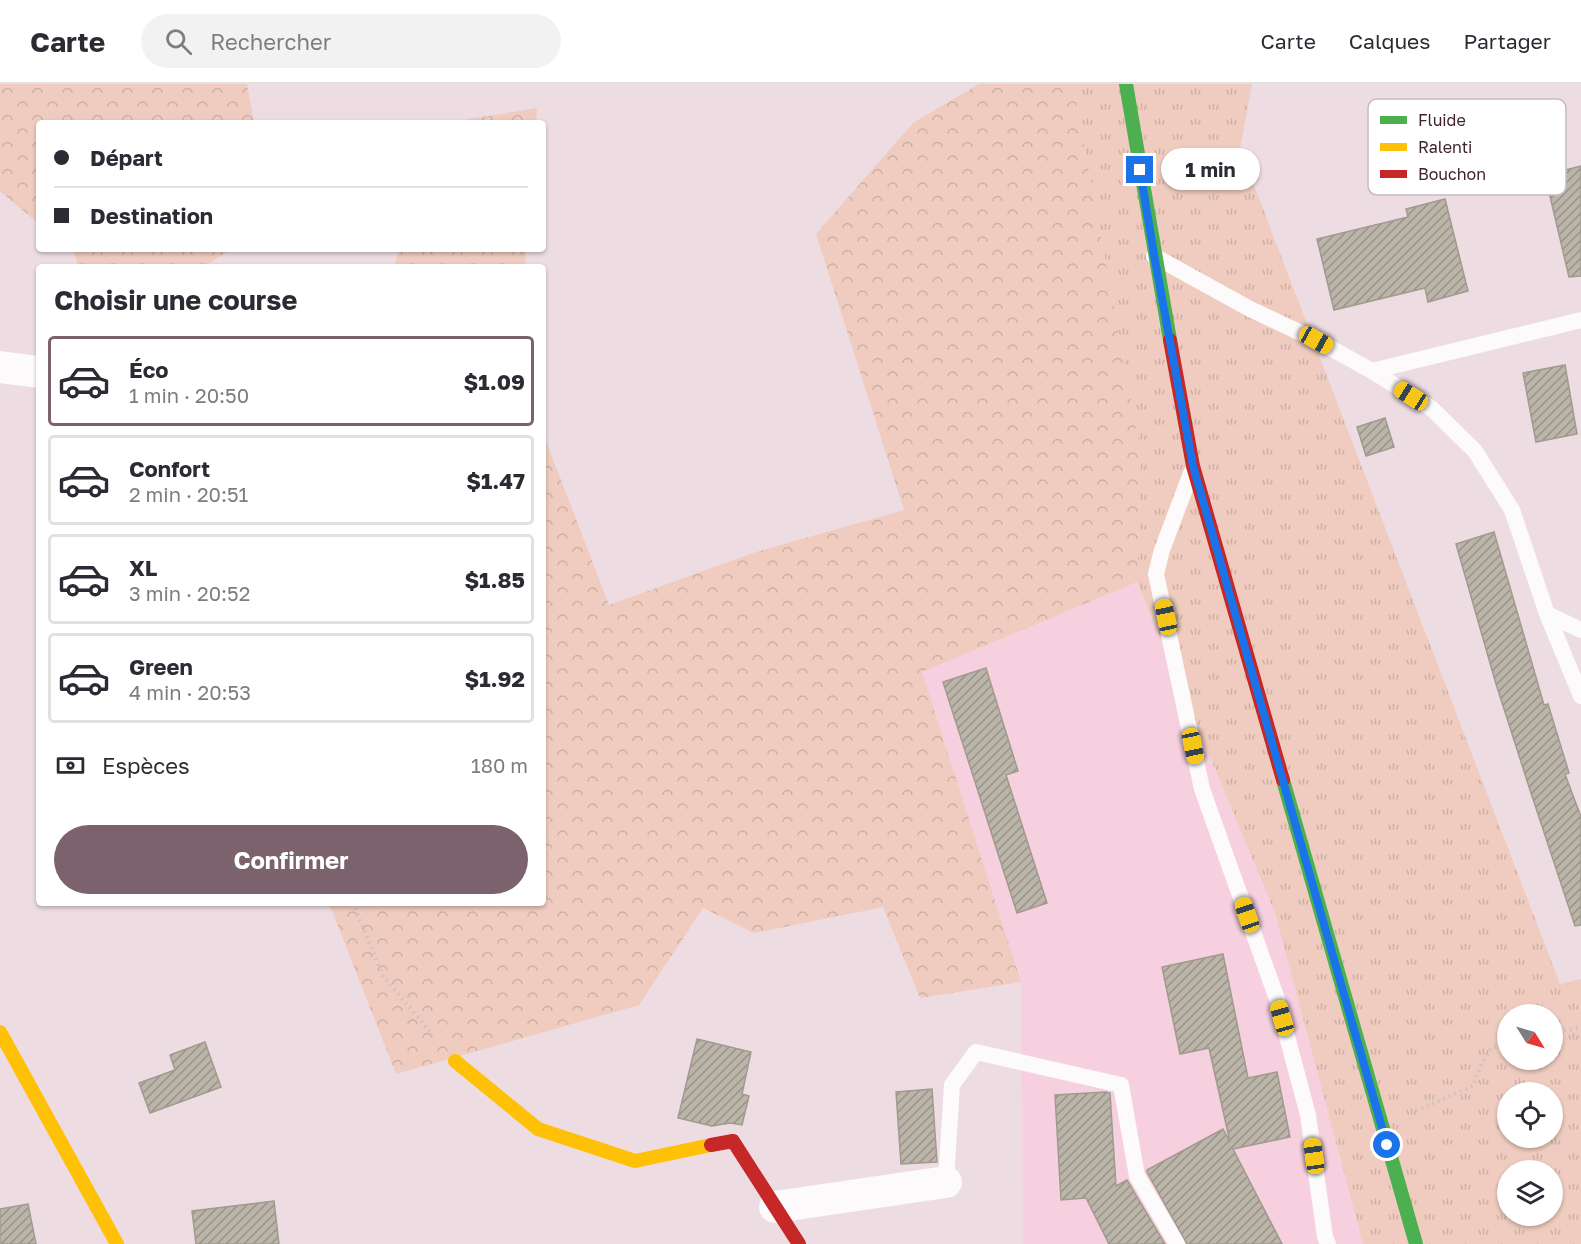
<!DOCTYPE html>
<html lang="fr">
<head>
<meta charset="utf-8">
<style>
  body { margin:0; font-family:"Golos Text",sans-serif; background:#f2f2f3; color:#2b2b33; height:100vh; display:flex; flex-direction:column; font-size:22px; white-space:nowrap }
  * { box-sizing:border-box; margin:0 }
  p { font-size:20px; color:#7c7c81 }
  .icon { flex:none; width:33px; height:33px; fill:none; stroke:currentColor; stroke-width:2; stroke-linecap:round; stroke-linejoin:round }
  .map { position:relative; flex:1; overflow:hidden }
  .sheet { position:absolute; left:36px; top:180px; width:510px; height:642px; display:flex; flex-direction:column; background:#fff; border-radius:6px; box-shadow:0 2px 4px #0004 }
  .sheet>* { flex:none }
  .banner { position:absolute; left:36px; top:36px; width:510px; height:132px; border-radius:6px; box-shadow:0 2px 4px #0004; display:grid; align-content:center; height:132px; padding:0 18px; background:#fff }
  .needle { width:39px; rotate:127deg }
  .fabs { position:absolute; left:1497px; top:920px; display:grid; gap:12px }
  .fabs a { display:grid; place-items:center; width:66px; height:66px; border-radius:50%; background:#fff; box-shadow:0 2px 4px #0004; font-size:30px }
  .end { position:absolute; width:27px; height:27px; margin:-14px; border:8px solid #1a73e8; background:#fff; box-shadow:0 0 0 3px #fff }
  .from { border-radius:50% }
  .bubble { position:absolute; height:42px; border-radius:21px; background:#fff; box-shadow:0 2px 4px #0004; font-size:20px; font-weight:700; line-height:42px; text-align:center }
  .car { position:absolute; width:18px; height:36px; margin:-18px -9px; border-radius:8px; box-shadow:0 0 4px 2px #0007; background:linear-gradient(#f5c518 24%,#345 0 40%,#f5c518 0 76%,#345 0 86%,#f5c518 0) }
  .banner b { display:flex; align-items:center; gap:21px; height:57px; font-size:22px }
  .banner b+b { border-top:2px solid #e1e1e2 }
  .banner i { width:15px; height:15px; background:#2b2b33 }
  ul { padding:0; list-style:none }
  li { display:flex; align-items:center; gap:18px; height:90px; margin:0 12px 9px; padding:0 6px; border:3px solid #e1e1e2; border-radius:6px }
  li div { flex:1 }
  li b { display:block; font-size:22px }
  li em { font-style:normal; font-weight:700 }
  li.on { border-color:#7c626d }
  li>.icon { width:54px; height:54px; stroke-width:1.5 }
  h2 { padding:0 18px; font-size:27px; line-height:72px }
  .pay { display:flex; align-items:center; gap:15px; height:66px; padding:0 18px; font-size:22px }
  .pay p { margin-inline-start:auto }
  .action { display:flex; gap:12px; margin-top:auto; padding:12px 18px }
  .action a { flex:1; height:69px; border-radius:36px; background:#7c626d; color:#fff; font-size:24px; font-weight:700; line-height:69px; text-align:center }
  header { display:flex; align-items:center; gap:36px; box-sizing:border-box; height:84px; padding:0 30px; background:#fff; border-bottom:2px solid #e1e1e2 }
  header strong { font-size:28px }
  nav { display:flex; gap:33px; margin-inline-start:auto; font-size:21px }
  .search { width:420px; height:54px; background:#f2f2f3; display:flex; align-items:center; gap:15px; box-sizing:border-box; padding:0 21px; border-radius:33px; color:#7c7c81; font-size:22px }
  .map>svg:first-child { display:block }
  .built { fill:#f6d0df }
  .grass { fill:url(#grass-tufts); fill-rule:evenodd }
  .forest { fill:url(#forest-crowns) }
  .building { fill:url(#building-hatch); stroke:#a19a8e; stroke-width:1.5 }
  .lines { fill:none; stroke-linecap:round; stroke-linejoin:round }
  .path { stroke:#cac1c5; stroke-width:4; stroke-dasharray:1.5 4.5; stroke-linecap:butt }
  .lane { stroke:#fcfafb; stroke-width:16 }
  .street { stroke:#fcfafb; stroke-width:32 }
  .fast { stroke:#4caf50; stroke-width:14 }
  .slow { stroke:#ffc107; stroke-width:14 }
  .jam { stroke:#c62828; stroke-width:14 }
  .route { stroke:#1a73e8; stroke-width:8 }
  .key { fill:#fff; stroke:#c5bcc0; stroke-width:1.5 }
  .key-label { font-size:16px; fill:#3f212e }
</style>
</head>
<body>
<header>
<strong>Carte</strong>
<div class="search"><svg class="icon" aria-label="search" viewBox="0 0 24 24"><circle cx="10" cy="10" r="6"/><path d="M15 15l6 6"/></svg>Rechercher</div>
<nav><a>Carte</a><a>Calques</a><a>Partager</a></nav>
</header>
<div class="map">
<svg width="1581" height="1160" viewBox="0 0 1581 1160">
  <defs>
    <pattern id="grass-tufts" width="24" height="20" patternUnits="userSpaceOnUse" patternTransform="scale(1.5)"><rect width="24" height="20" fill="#efccbf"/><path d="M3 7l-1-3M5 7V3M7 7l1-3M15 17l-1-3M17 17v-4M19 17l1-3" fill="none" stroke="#ceafa4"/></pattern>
    <pattern id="forest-crowns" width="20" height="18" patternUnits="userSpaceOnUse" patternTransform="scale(1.5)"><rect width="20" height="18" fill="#efccbf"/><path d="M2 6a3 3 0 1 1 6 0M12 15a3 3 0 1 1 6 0" fill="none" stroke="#ceafa4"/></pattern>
    <pattern id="building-hatch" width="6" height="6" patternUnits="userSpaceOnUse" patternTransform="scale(1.5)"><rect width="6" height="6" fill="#bbb4a8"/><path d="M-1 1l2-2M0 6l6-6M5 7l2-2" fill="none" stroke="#999289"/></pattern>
  </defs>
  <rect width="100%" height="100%" fill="#eedce3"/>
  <path class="built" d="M 1137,498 L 1275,829 L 1363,1160 L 1023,1160 L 1021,898 L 922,588 Z"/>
  <path class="grass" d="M 1073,0 L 1252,0 L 1240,65 L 1560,900 L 1581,895 L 1581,1160 L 1363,1160 L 1275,829 L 1137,498 L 1141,370 ZM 1508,930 L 1552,930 L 1552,975 L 1508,975 ZM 1508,1008 L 1552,1008 L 1552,1053 L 1508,1053 ZM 1508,1086 L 1552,1086 L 1552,1131 L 1508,1131 Z"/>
  <path class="forest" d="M 0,0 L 247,0 L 254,39 L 39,39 L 39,140 L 0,107 Z
    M 979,0 L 1073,0 L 1141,370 L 1137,498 L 922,588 L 1021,898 L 920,914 L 883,823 L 754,849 L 703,824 L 639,921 L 396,990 L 329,819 L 543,819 L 543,349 L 609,521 L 756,468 L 904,426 L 816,150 L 913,39 Z
    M 537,24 L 536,39 L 445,39 Z
    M 69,165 L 232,165 L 203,183 L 79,183 L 74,169 Z
    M 398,165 L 526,165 L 525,183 L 395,183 Z"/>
  <path class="building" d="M 1581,82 L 1581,192 L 1569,193 L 1545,91 Z
    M 1445,115 L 1468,207 L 1428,218 L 1425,204 L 1334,226 L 1317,155 L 1408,133 L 1406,125 Z
    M 1565,281 L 1577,350 L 1536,358 L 1523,289 Z
    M 1385,334 L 1394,363 L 1366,372 L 1357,343 Z
    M 1494,448 L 1544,621 L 1548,620 L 1569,689 L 1565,690 L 1581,733 L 1581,841 L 1575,842 L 1531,709 L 1496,600 L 1456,460 Z
    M 986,584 L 1018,687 L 1006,691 L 1047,819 L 1017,829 L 943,598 Z
    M 1223,870 L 1248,994 L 1277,988 L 1290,1053 L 1233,1065 L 1282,1160 L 1187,1160 L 1147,1088 L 1147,1086 L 1223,1045 L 1230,1058 L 1209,964 L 1180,970 L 1162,883 Z
    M 697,955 L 751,968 L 742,1010 L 749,1012 L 742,1041 L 730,1039 L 712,1042 L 678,1034 Z
    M 205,958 L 221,1003 L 150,1029 L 139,999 L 175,986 L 170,971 Z
    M 932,1005 L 937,1078 L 901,1080 L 896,1008 Z
    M 1106,1008 L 1110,1009 L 1116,1102 L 1127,1096 L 1165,1160 L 1109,1160 L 1086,1114 L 1061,1116 L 1055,1011 Z
    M 274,1117 L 279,1160 L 196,1160 L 192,1127 Z
    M 28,1120 L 36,1160 L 0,1160 L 0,1125 Z"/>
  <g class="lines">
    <path class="path" d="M 353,819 L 383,892 L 432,950
      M 1552,947 L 1581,944
      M 1416,1027 L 1473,1002 L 1480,983 L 1491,964 L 1508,959"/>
    <path class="lane" d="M 1154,172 L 1250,225 L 1316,256 L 1372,287 L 1431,324 L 1475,367 L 1512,426 L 1547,530 L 1581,612
      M 1372,287 L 1581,236
      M 1191,389 L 1162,466 L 1156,490 L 1202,705 L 1277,915 L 1308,1031 L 1325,1153 L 1328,1160
      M 1547,530 L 1581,546
      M 946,1098 L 952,1001 L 976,968 L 1121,1001 L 1137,1092 L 1177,1160"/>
    <path class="street" d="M 0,283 L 39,288
      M 775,1123 L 946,1098"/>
    <path class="fast" d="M 1126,0 L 1170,256
      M 1283,696 L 1416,1160"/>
    <path class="slow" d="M 0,948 L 117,1160
      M 455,977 L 538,1045 L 635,1077 L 711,1061"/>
    <path class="jam" d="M 1170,256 L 1193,382 L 1283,696
      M 711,1061 L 733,1057 L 799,1160"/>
  </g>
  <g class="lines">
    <path class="route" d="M 1140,86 L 1154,171 L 1193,382 L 1387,1061"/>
  </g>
  <rect x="1368" y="15" width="198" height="96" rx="9" class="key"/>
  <rect x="1380" y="32" width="27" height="8" fill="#4caf50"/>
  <rect x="1380" y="59" width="27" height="8" fill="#ffc107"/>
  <rect x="1380" y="86" width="27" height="8" fill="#c62828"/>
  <g class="key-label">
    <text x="1418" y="42">Fluide</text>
    <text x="1418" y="69">Ralenti</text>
    <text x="1418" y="96">Bouchon</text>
  </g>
</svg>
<div class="fabs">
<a><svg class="needle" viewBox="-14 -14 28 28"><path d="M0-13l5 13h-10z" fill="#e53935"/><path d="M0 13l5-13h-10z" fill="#7c7c81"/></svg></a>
<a><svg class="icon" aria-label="locate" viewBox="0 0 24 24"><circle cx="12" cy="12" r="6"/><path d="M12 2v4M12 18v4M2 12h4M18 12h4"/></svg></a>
<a><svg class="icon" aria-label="layers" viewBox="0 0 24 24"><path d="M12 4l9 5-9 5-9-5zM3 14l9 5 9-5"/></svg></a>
</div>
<i class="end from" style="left:1387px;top:1061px"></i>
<i class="end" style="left:1140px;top:86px"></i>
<div class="bubble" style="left:1161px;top:64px;width:99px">1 min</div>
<i class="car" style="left:1316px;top:256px;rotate:119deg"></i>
<i class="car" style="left:1411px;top:312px;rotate:302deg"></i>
<i class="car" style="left:1166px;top:533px;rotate:348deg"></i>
<i class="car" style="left:1193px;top:662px;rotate:168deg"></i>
<i class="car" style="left:1247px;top:831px;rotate:341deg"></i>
<i class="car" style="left:1282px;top:934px;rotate:344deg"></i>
<i class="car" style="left:1314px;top:1072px;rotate:352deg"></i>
<div class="banner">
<b><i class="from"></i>Départ</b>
<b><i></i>Destination</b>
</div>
<section class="sheet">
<h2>Choisir une course</h2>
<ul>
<li class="on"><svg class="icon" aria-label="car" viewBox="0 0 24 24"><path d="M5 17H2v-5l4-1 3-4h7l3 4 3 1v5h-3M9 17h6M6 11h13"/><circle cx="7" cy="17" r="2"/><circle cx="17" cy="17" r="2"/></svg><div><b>Éco</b><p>1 min · 20:50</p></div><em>$1.09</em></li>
<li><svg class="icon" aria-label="car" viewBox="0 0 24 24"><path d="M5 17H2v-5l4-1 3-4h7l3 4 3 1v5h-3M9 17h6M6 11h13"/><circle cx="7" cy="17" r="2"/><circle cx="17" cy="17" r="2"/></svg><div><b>Confort</b><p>2 min · 20:51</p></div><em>$1.47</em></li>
<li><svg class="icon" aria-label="car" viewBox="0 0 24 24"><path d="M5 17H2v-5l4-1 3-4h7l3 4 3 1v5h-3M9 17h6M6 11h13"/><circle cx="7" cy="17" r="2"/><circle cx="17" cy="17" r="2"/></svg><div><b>XL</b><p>3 min · 20:52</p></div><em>$1.85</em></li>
<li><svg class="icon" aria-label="car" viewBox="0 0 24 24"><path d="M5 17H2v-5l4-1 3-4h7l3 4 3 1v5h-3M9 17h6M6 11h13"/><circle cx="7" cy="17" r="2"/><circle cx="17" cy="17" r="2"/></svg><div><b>Green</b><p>4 min · 20:53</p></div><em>$1.92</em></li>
</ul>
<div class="pay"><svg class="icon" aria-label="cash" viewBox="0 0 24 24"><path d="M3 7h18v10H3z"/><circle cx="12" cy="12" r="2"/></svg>Espèces<p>180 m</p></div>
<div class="action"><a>Confirmer</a></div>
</section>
</div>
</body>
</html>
